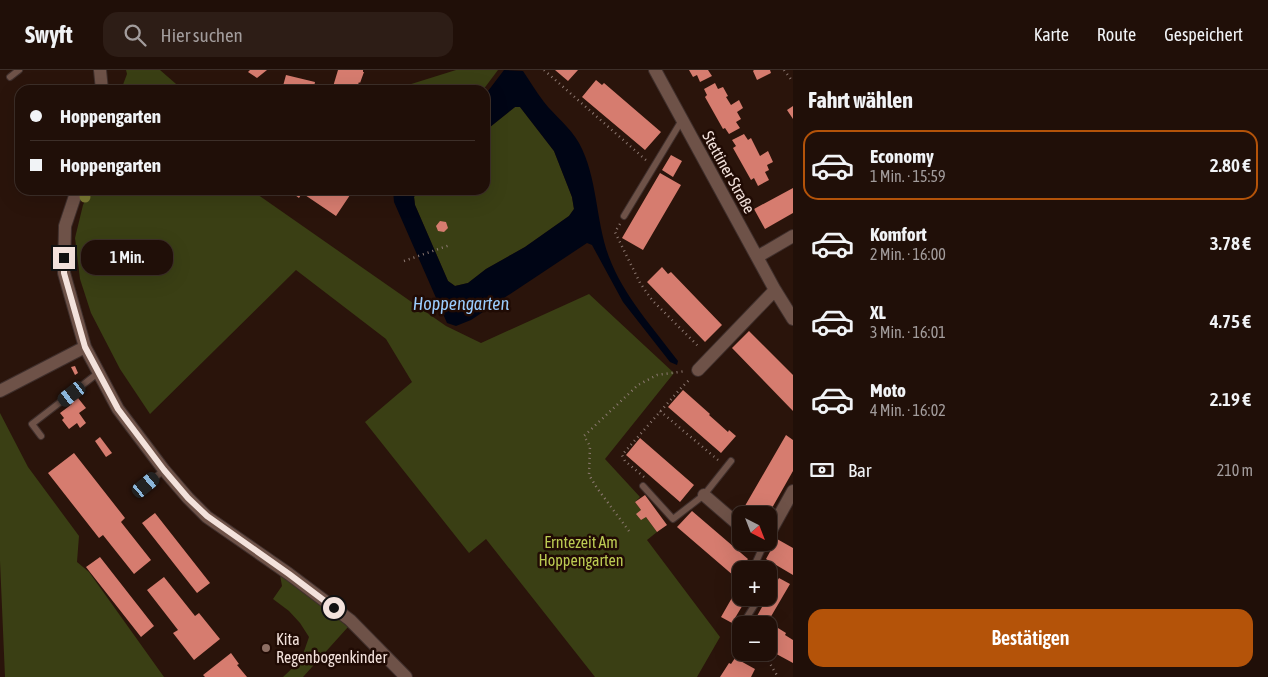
<!DOCTYPE html>
<html lang="de">
<head>
<meta charset="utf-8">
<style>
  body { margin:0; font-family:"Asap Condensed",sans-serif; background:#2d1d16; color:#f1f3f6; height:100vh; display:flex; flex-direction:column; font-size:19px; white-space:nowrap }
  * { box-sizing:border-box; margin:0 }
  p { font-size:16px; color:#a29c9c }
  .icon { flex:none; width:28px; height:28px; fill:none; stroke:currentColor; stroke-width:2; stroke-linecap:round; stroke-linejoin:round }
  .map { position:relative; flex:1; overflow:hidden }
  .sheet { display:flex; flex-direction:column; background:#200f08; width:475px }
  .sheet>* { flex:none }
  .guide { position:absolute; left:15px; top:15px; width:475px; height:110px; border-radius:15px; box-shadow:0 5px 20px #0002,0 0 0 1px #3d2f29; display:grid; align-content:center; height:110px; padding:0 15px; background:#200f08 }
  .needle { width:32px; rotate:138deg }
  .fabs { position:absolute; left:732px; top:436px; display:grid; gap:10px }
  .fabs a { display:grid; place-items:center; width:45px; height:45px; border-radius:10px; background:#200f08; box-shadow:0 5px 20px #0002,0 0 0 1px #3d2f29; font-size:25px }
  .end { position:absolute; width:22px; height:22px; margin:-11px; border:6px solid #f3e2dc; background:#111; box-shadow:0 0 0 2px #111 }
  .from { border-radius:50% }
  .bubble { position:absolute; height:35px; border-radius:15px; background:#200f08; box-shadow:0 5px 20px #0002,0 0 0 1px #3d2f29; font-size:16px; font-weight:600; line-height:35px; text-align:center }
  .car { position:absolute; width:15px; height:30px; margin:-15px -8px; border-radius:6px; box-shadow:0 0 4px 1px #0007; background:linear-gradient(#222 24%,#8ab4d8 0 40%,#222 0 76%,#8ab4d8 0 86%,#222 0) }
  .guide b { display:flex; align-items:center; gap:18px; height:48px; font-size:19px }
  .guide b+b { border-top:1px solid #3d2f29 }
  .guide i { width:12px; height:12px; background:#f1f3f6 }
  ul { padding:0; list-style:none }
  li { display:flex; align-items:center; gap:15px; height:70px; margin:0 10px 8px; padding:0 5px; border:2px solid transparent; border-radius:15px }
  li div { flex:1 }
  li b { display:block; font-size:19px }
  li em { font-style:normal; font-weight:600 }
  li.selected { border-color:#b45309 }
  li>.icon { width:45px; height:45px; stroke-width:1.5 }
  h2 { padding:0 15px; font-size:22px; line-height:60px }
  .pay { display:flex; align-items:center; gap:12px; height:55px; padding:0 15px; font-size:19px }
  .pay p { margin-inline-start:auto }
  .action { display:flex; gap:10px; margin-top:auto; padding:10px 15px }
  .action a { flex:1; height:58px; border-radius:15px; background:#b45309; color:#fff; font-size:20px; font-weight:600; line-height:58px; text-align:center }
  header { display:flex; align-items:center; gap:30px; box-sizing:border-box; height:70px; padding:0 25px; background:#200f08; border-bottom:1px solid #3d2f29 }
  header strong { font-size:24px }
  nav { display:flex; gap:28px; margin-inline-start:auto; font-size:18px }
  .search { width:350px; height:45px; background:#2d1d16; display:flex; align-items:center; gap:12px; box-sizing:border-box; padding:0 18px; border-radius:15px; color:#a29c9c; font-size:19px }
  main { display:flex; flex:1; min-height:0 }
  .map>svg:first-child { display:block }
  .green { fill:#3a3f14 }
  .water { fill:#000515 }
  .building { fill:#d67c6f }
  .lines { fill:none; stroke-linecap:round; stroke-linejoin:round }
  .lane-casing { stroke:#3f2f2c; stroke-width:8 }
  .street-casing { stroke:#3f2f2c; stroke-width:14 }
  .path { stroke:#8d7972; stroke-width:2.5; stroke-dasharray:1 4; stroke-linecap:butt }
  .lane { stroke:#6e5248; stroke-width:6 }
  .street { stroke:#6e5248; stroke-width:12 }
  .tree { fill:#7a7932 }
  .route { stroke:#f3e2dc; stroke-width:6 }
  .education-dot { fill:#8d6e63; stroke:#200b04; stroke-width:2 }
  .labels { text-anchor:middle; stroke-width:5; stroke-linejoin:round; paint-order:stroke }
  .street-label { font-size:16px; fill:#f3e2dc; stroke:#200b04 }
  .park-label { font-size:16px; fill:#bccb52; stroke:#200b04 }
  .poi-label { font-size:16px; fill:#f3e2dc; stroke:#200b04; text-anchor:start }
  .water-label { font-size:18px; font-style:italic; fill:#9bcdfe; stroke:#200b04 }
</style>
</head>
<body>
<header>
<strong>Swyft</strong>
<div class="search"><svg class="icon" aria-label="search" viewBox="0 0 24 24"><circle cx="10" cy="10" r="6"/><path d="M15 15l6 6"/></svg>Hier suchen</div>
<nav><a>Karte</a><a>Route</a><a>Gespeichert</a></nav>
</header>
<main>
<div class="map">
<svg width="793" height="607" viewBox="0 0 793 607">
  <rect width="100%" height="100%" fill="#2a140b"/>
  <path class="green" d="M 126,0 L 160,0 L 183,20 L 121,20 L 127,4 Z
    M 456,0 L 498,0 L 483,20 L 392,20 Z
    M 515,37 L 520,37 L 554,81 L 572,127 L 574,139 L 569,146 L 525,177 L 486,199 L 468,213 L 455,216 L 448,211 L 415,135 L 414,127 L 418,120 L 485,120 L 485,61 Z
    M 90,120 L 251,120 L 446,256 L 481,273 L 589,224 L 674,303 L 605,389 L 640,427 L 635,432 L 657,462 L 647,470 L 720,567 L 697,607 L 595,607 L 486,469 L 469,483 L 365,352 L 412,312 L 386,269 L 296,200 L 150,344 L 120,299 L 91,243 L 80,209 L 75,168 L 83,135 Z
    M 0,343 L 28,397 L 79,466 L 77,492 L 89,502 L 164,607 L 5,607 L 0,491 Z
    M 280,505 L 289,509 L 348,557 L 303,607 L 283,607 L 301,590 L 309,567 L 300,553 L 289,541 L 273,529 L 282,516 Z"/>
  <path class="water" d="M 504,0 L 523,1 C 530,11 536,22 544,32 C 555,46 570,57 579,73 C 598,108 595,149 609,187 C 623,225 654,259 678,291 L 677,295 L 670,292 L 623,232 L 592,175 L 587,173 L 471,250 L 456,256 L 447,253 L 394,132 L 393,120 L 418,120 L 414,127 L 415,135 L 448,211 L 455,216 L 468,213 L 486,199 L 525,177 L 569,146 L 574,139 L 572,127 L 554,81 L 520,37 L 515,37 L 485,61 L 485,25 Z"/>
  <path class="building" d="M 250,0 L 267,0 L 257,8 L 248,2 Z
    M 338,0 L 363,0 L 363,2 L 364,2 L 360,13 L 359,12 L 356,20 L 346,16 L 344,20 L 332,20 Z
    M 555,0 L 578,0 L 568,11 Z
    M 689,0 L 708,0 L 712,6 L 700,12 L 697,5 L 693,7 Z
    M 754,0 L 770,0 L 771,3 L 757,10 L 753,1 Z
    M 286,5 L 315,12 L 314,17 L 321,20 L 299,20 L 283,16 Z
    M 596,10 L 602,15 L 604,13 L 661,62 L 645,80 L 582,27 Z
    M 715,13 L 718,19 L 723,17 L 728,26 L 726,27 L 731,35 L 739,30 L 743,38 L 737,42 L 741,49 L 736,52 L 740,58 L 729,64 L 725,58 L 723,59 L 705,27 L 707,25 L 704,19 Z
    M 793,36 L 793,49 L 787,40 Z
    M 744,64 L 748,70 L 751,68 L 760,86 L 768,81 L 773,92 L 767,95 L 769,100 L 765,102 L 769,110 L 758,116 L 754,108 L 751,110 L 733,78 L 736,76 L 732,70 Z
    M 671,85 L 682,91 L 673,107 L 662,100 Z
    M 660,103 L 681,115 L 643,180 L 622,168 Z
    M 793,118 L 793,143 L 765,159 L 754,139 Z
    M 293,120 L 343,120 L 350,125 L 336,146 L 302,123 L 299,128 L 291,122 Z
    M 440,151 L 446,152 L 448,158 L 444,162 L 438,161 L 436,156 Z
    M 662,197 L 668,204 L 671,202 L 722,255 L 705,272 L 647,212 Z
    M 749,261 L 793,305 L 793,341 L 732,278 Z
    M 75,296 L 78,303 L 75,305 L 71,297 Z
    M 683,320 L 710,344 L 709,345 L 718,353 L 728,362 L 729,360 L 736,366 L 721,383 L 668,337 Z
    M 78,328 L 86,338 L 79,343 L 86,353 L 80,358 L 77,353 L 69,359 L 62,350 L 64,348 L 60,343 L 72,334 L 71,333 Z
    M 786,365 L 793,370 L 793,401 L 768,445 L 748,445 L 742,441 Z
    M 100,367 L 112,383 L 106,387 L 95,371 Z
    M 640,368 L 694,415 L 680,432 L 626,385 Z
    M 74,383 L 125,448 L 121,452 L 151,490 L 134,504 L 103,465 L 99,468 L 48,403 Z
    M 645,425 L 667,455 L 657,462 L 646,447 L 641,450 L 636,444 L 641,440 L 635,432 Z
    M 692,441 L 748,489 L 734,506 L 677,457 Z
    M 155,443 L 210,513 L 197,523 L 142,453 Z
    M 777,469 L 793,478 L 793,505 L 766,489 Z
    M 100,487 L 154,556 L 141,567 L 86,497 Z
    M 164,507 L 195,546 L 199,543 L 220,569 L 194,590 L 173,563 L 178,560 L 147,520 Z
    M 779,508 L 790,514 L 766,555 L 752,555 L 767,528 L 769,528 L 769,525 Z
    M 741,512 L 741,528 L 747,528 L 732,553 L 721,547 Z
    M 778,558 L 786,563 L 785,565 L 793,570 L 793,593 L 769,580 L 769,573 Z
    M 231,583 L 239,594 L 237,595 L 247,607 L 205,607 L 203,605 Z
    M 735,588 L 755,599 L 751,607 L 720,607 L 729,593 L 731,594 Z"/>
  <g class="lines">
    <g class="lane-casing">
      <path id="lane" d="M 10,7 L 19,0
        M 624,146 L 682,50
        M 41,366 L 32,354 L 98,303
        M 146,415 L 164,400
        M 643,416 L 673,449 L 704,425 L 731,391
        M 757,500 L 755,494 L 765,472
        M 742,555 L 759,528
        M 738,562 L 741,557"/>
    </g>
    <g class="street-casing">
      <path id="street" d="M 100,0 L 102,20
        M 655,0 L 775,220 L 793,249
        M 77,120 L 65,156 L 64,203 L 85,277 L 118,339 L 164,400 L 188,428 L 207,447 L 289,504 L 350,550 L 406,607
        M 757,187 L 793,166
        M 698,300 L 775,220
        M 0,321 L 85,277
        M 704,425 L 741,457
        M 769,464 L 793,421"/>
    </g>
    <path class="path" d="M 544,0 L 647,91
      M 784,0 L 793,12
      M 620,154 L 615,162 L 640,213 L 652,230 L 700,278
      M 404,191 L 450,175
      M 660,341 L 718,390
      M 644,407 L 625,391 L 622,385 L 681,318 L 689,310
      M 629,461 L 597,418 L 589,405 L 590,376 L 584,366 L 638,315 L 657,305 L 686,301
      M 763,582 L 778,607"/>
    <use href="#lane" class="lane"/>
    <use href="#street" class="street"/>
  </g>
  <circle class="tree" cx="85" cy="127" r="5.5"/>
  <g class="lines">
    <path class="route" d="M 64,188 L 64,203 L 85,277 L 118,339 L 164,400 L 188,428 L 207,446 L 289,504 L 334,538"/>
  </g>
  <circle class="education-dot" cx="266" cy="578" r="5"/>
  <g class="labels">
    <g class="street-label">
      <text transform="translate(729 102) rotate(61)" y="6">Stettiner Straße</text>
    </g>
    <g class="park-label">
      <text x="581" y="478">Erntezeit Am<tspan x="581" dy="18">Hoppengarten</tspan></text>
    </g>
    <g class="poi-label">
      <text x="276" y="575">Kita<tspan x="276" dy="18">Regenbogenkinder</tspan></text>
    </g>
    <g class="water-label">
      <text x="461" y="240">Hoppengarten</text>
    </g>
  </g>
</svg>
<div class="fabs">
<a><svg class="needle" viewBox="-14 -14 28 28"><path d="M0-13l5 13h-10z" fill="#e53935"/><path d="M0 13l5-13h-10z" fill="#a29c9c"/></svg></a>
<a>+</a>
<a>−</a>
</div>
<i class="end from" style="left:334px;top:538px"></i>
<i class="end" style="left:64px;top:188px"></i>
<div class="bubble" style="left:81px;top:170px;width:92px">1 Min.</div>
<i class="car" style="left:72px;top:324px;rotate:232deg"></i>
<i class="car" style="left:146px;top:415px;rotate:50deg"></i>
<div class="guide">
<b><i class="from"></i>Hoppengarten</b>
<b><i></i>Hoppengarten</b>
</div>
</div>
<section class="sheet">
<h2>Fahrt wählen</h2>
<ul>
<li class="selected"><svg class="icon" aria-label="car" viewBox="0 0 24 24"><path d="M5 17H2v-5l4-1 3-4h7l3 4 3 1v5h-3M9 17h6M6 11h13"/><circle cx="7" cy="17" r="2"/><circle cx="17" cy="17" r="2"/></svg><div><b>Economy</b><p>1 Min. · 15:59</p></div><em>2.80 €</em></li>
<li><svg class="icon" aria-label="car" viewBox="0 0 24 24"><path d="M5 17H2v-5l4-1 3-4h7l3 4 3 1v5h-3M9 17h6M6 11h13"/><circle cx="7" cy="17" r="2"/><circle cx="17" cy="17" r="2"/></svg><div><b>Komfort</b><p>2 Min. · 16:00</p></div><em>3.78 €</em></li>
<li><svg class="icon" aria-label="car" viewBox="0 0 24 24"><path d="M5 17H2v-5l4-1 3-4h7l3 4 3 1v5h-3M9 17h6M6 11h13"/><circle cx="7" cy="17" r="2"/><circle cx="17" cy="17" r="2"/></svg><div><b>XL</b><p>3 Min. · 16:01</p></div><em>4.75 €</em></li>
<li><svg class="icon" aria-label="car" viewBox="0 0 24 24"><path d="M5 17H2v-5l4-1 3-4h7l3 4 3 1v5h-3M9 17h6M6 11h13"/><circle cx="7" cy="17" r="2"/><circle cx="17" cy="17" r="2"/></svg><div><b>Moto</b><p>4 Min. · 16:02</p></div><em>2.19 €</em></li>
</ul>
<div class="pay"><svg class="icon" aria-label="cash" viewBox="0 0 24 24"><path d="M3 7h18v10H3z"/><circle cx="12" cy="12" r="2"/></svg>Bar<p>210 m</p></div>
<div class="action"><a>Bestätigen</a></div>
</section>
</main>
</body>
</html>
